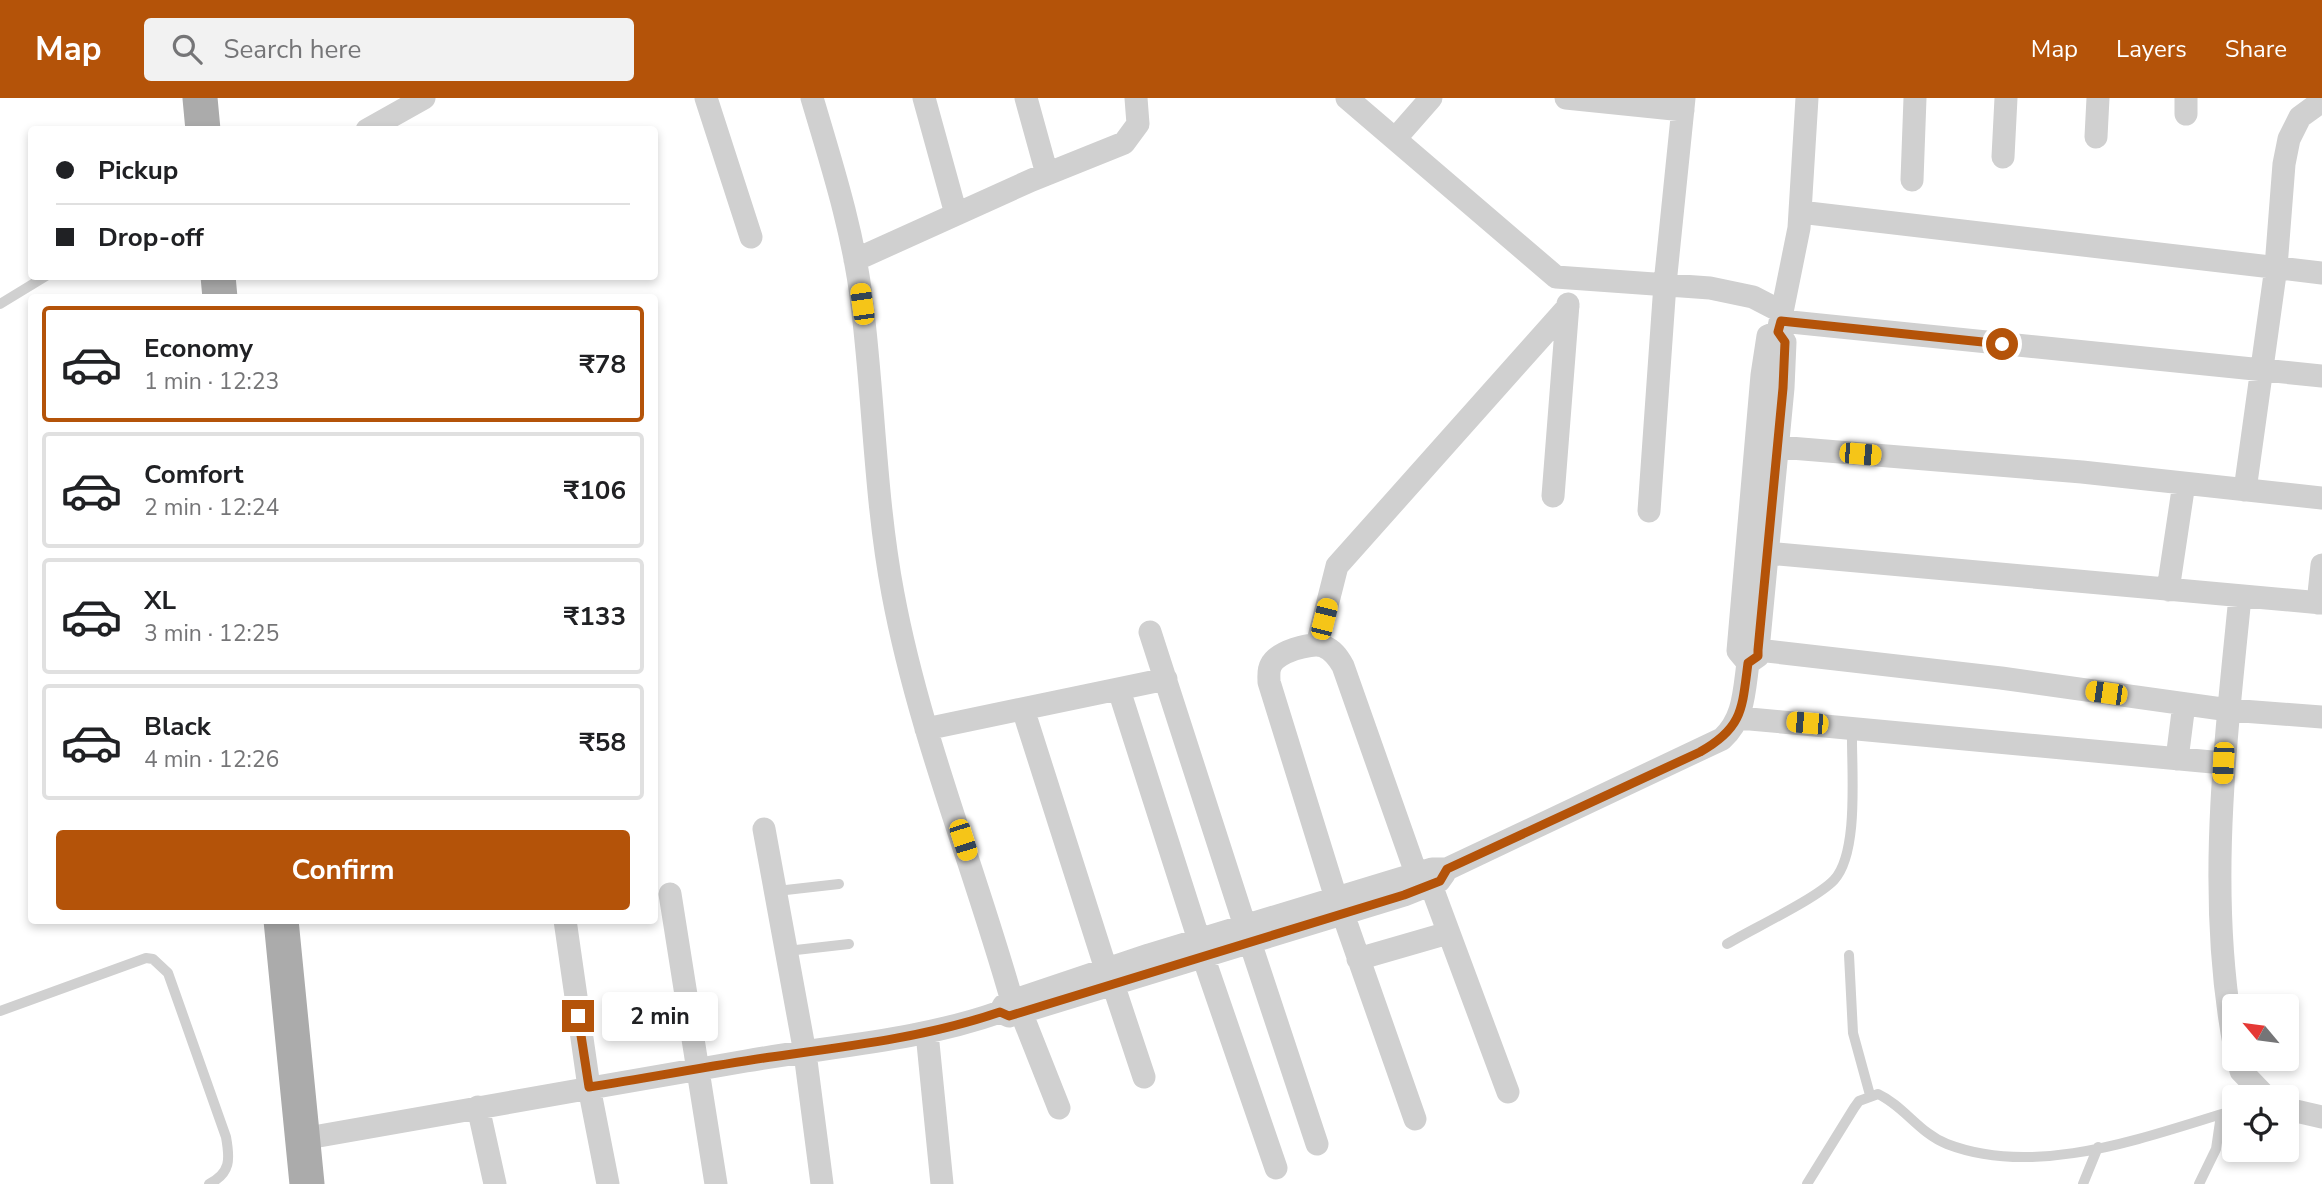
<!DOCTYPE html>
<html lang="en">
<head>
<meta charset="utf-8">
<style>
  body { margin:0; font-family:"Nunito Sans",sans-serif; background:#f2f2f2; color:#202124; height:100vh; display:flex; flex-direction:column; font-size:26px; white-space:nowrap }
  * { box-sizing:border-box; margin:0 }
  p { font-size:23px; color:#757577 }
  .icon { flex:none; width:38px; height:38px; fill:none; stroke:currentColor; stroke-width:2; stroke-linecap:round; stroke-linejoin:round }
  .map { position:relative; flex:1; overflow:hidden }
  .drawer { position:absolute; left:28px; top:196px; width:630px; height:630px; display:flex; flex-direction:column; background:#fff; border-radius:7px; box-shadow:0 4px 10px #0003 }
  .drawer>* { flex:none }
  .hud { position:absolute; left:28px; top:28px; width:630px; height:154px; border-radius:7px; box-shadow:0 4px 10px #0003; display:grid; align-content:center; height:154px; padding:0 28px; background:#fff }
  .needle { width:46px; rotate:299deg }
  .fabs { position:absolute; left:2222px; top:896px; display:grid; gap:14px }
  .fabs a { display:grid; place-items:center; width:77px; height:77px; border-radius:7px; background:#fff; box-shadow:0 4px 10px #0003; font-size:35px }
  .end { position:absolute; width:32px; height:32px; margin:-16px; border:9px solid #b45309; background:#fff; box-shadow:0 0 0 4px #fff }
  .from { border-radius:50% }
  .bubble { position:absolute; height:49px; border-radius:7px; background:#fff; box-shadow:0 4px 10px #0003; font-size:23px; font-weight:700; line-height:49px; text-align:center }
  .car { position:absolute; width:21px; height:42px; margin:-21px -10px; border-radius:9px; box-shadow:0 0 5px 2px #0007; background:linear-gradient(#f5c518 24%,#345 0 40%,#f5c518 0 76%,#345 0 86%,#f5c518 0) }
  .hud b { display:flex; align-items:center; gap:24px; height:66px; font-size:26px }
  .hud b+b { border-top:2px solid #e0e0e0 }
  .hud i { width:18px; height:18px; background:#202124 }
  ul { padding:12px 0 0; list-style:none }
  li { display:flex; align-items:center; gap:21px; height:116px; margin:0 14px 10px; padding:0 14px; border:4px solid #e0e0e0; border-radius:7px }
  li div { flex:1 }
  li b { display:block; font-size:26px }
  li em { font-style:normal; font-weight:700 }
  li.active { border-color:#b45309 }
  li>.icon { width:63px; height:63px; stroke-width:1.5 }
  .cta { display:flex; gap:14px; margin-top:auto; padding:14px 28px }
  .cta a { flex:1; height:80px; border-radius:7px; background:#b45309; color:#fff; font-size:28px; font-weight:700; line-height:80px; text-align:center }
  header { display:flex; align-items:center; gap:42px; box-sizing:border-box; height:98px; padding:0 35px; background:#b45309; color:#fff }
  header strong { font-size:33px }
  nav { display:flex; gap:38px; margin-inline-start:auto; font-size:24px }
  .search { width:490px; height:63px; background:#f2f2f2; display:flex; align-items:center; gap:18px; box-sizing:border-box; padding:0 24px; border-radius:7px; color:#757577; font-size:26px }
  .map>svg:first-child { display:block }
  .lines { fill:none; stroke-linecap:round; stroke-linejoin:round }
  .lane { stroke:#d0d0d0; stroke-width:10 }
  .street { stroke:#d0d0d0; stroke-width:23 }
  .primary { stroke:#ababab; stroke-width:35 }
  .route { stroke:#b45309; stroke-width:9 }
</style>
</head>
<body>
<header>
<strong>Map</strong>
<div class="search"><svg class="icon" aria-label="search" viewBox="0 0 24 24"><circle cx="10" cy="10" r="6"/><path d="M15 15l6 6"/></svg>Search here</div>
<nav><a>Map</a><a>Layers</a><a>Share</a></nav>
</header>
<div class="map">
<svg width="2322" height="1086" viewBox="0 0 2322 1086">
  <rect width="100%" height="100%" fill="#fff"/>
  <g class="lines">
    <path class="lane" d="M 0,206 L 46,178
      M 777,793 L 839,786
      M 1727,846 C 1752,831 1816,801 1834,782 C 1860,754 1851,668 1852,630
      M 787,853 L 849,846
      M 1849,857 L 1853,935 L 1870,997
      M 0,913 L 146,860 L 153,861 L 168,875 L 226,1039 C 230,1061 231,1075 209,1086
      M 1807,1086 L 1854,1010 L 1859,1003 L 1878,996 C 1904,1008 1919,1035 1947,1046 C 2038,1081 2147,1038 2235,1012
      M 2083,1086 L 2098,1049
      M 2199,1086 L 2216,1051 L 2221,1017"/>
    <path class="street" d="M 706,0 L 751,139
      M 812,0 C 832,67 854,136 862,206 C 874,302 875,401 893,496 C 919,635 974,768 1012,903
      M 924,0 L 956,116
      M 1026,0 L 1047,76
      M 1347,0 L 1556,179 L 1710,190 L 1753,199 L 1782,214
      M 1566,0 L 1683,12
      M 2186,16 L 2186,0
      M 367,32 L 424,0
      M 2096,39 L 2098,0
      M 1395,41 L 1431,0
      M 2003,59 L 2006,0
      M 1912,82 L 1915,0
      M 1800,114 L 2322,175
      M 855,162 L 1032,82 L 1124,45 L 1138,26 L 1136,0
      M 1781,223 L 2322,278
      M 1777,349 L 2082,374 L 2322,400
      M 2245,392 L 2276,169 L 2284,66 L 2289,41 L 2300,19 L 2322,3
      M 1553,398 L 1568,206
      M 1649,413 L 1665,186 L 1684,0
      M 1767,455 L 2322,505
      M 2168,492 L 2184,385
      M 2318,505 L 2322,467
      M 1150,534 L 1245,828
      M 1317,547 L 1337,468 L 1568,209
      M 1758,552 L 2001,580 L 2229,612 L 2322,619
      M 1748,565 L 1758,558 L 1758,552 L 1783,290 L 1785,244 L 1778,234 L 1799,130 L 1807,0
      M 1119,592 L 1199,842
      M 1023,611 L 1106,871
      M 1739,620 L 2223,665
      M 926,631 L 1166,581
      M 2177,661 L 2184,606
      M 764,731 L 805,955 L 822,1086
      M 1431,787 L 1508,994
      M 670,796 L 716,1086
      M 1336,800 L 1269,584 C 1269,579 1268,572 1271,567 C 1277,554 1310,544 1323,548 C 1333,552 1338,559 1343,568 L 1416,775
      M 1343,816 L 1415,1021
      M 565,822 L 589,989 L 608,1086
      M 1250,844 L 1317,1046
      M 1203,858 L 1276,1070
      M 1358,861 L 1448,835
      M 1113,886 L 1144,979
      M 1000,914 L 1004,907 L 1012,903 L 1149,857 L 1432,771 L 1447,771 L 1722,641 C 1744,621 1744,594 1748,565 L 1738,553 L 1762,277 L 1768,238 L 1778,234
      M 1021,914 L 1059,1010
      M 927,935 L 942,1086
      M 2235,951 C 2206,801 2225,650 2240,499
      M 2238,961 L 2241,973 L 2266,999
      M 478,1009 L 495,1086
      M 2287,1011 L 2322,1019
      M 302,1041 C 450,1014 598,989 746,963 C 831,948 918,943 1000,914 L 1009,918 L 1404,797 L 1439,783 L 1444,776"/>
    <path class="primary" d="M 200,0 L 203,32
      M 218,178 L 220,200
      M 281,822 L 307,1086"/>
  </g>
  <g class="lines">
    <path class="route" d="M 578,918 L 589,989 C 647,980 705,969 764,960 C 843,949 924,940 1000,914 L 1009,918 L 1404,797 L 1440,783 L 1447,771 L 1700,654 C 1743,630 1742,611 1748,565 L 1758,558 L 1758,552 L 1783,290 L 1785,244 L 1778,234 L 1781,223 L 2002,246"/>
  </g>
</svg>
<div class="fabs">
<a><svg class="needle" viewBox="-14 -14 28 28"><path d="M0-13l5 13h-10z" fill="#e53935"/><path d="M0 13l5-13h-10z" fill="#757577"/></svg></a>
<a><svg class="icon" aria-label="locate" viewBox="0 0 24 24"><circle cx="12" cy="12" r="6"/><path d="M12 2v4M12 18v4M2 12h4M18 12h4"/></svg></a>
</div>
<i class="end from" style="left:2002px;top:246px"></i>
<i class="end" style="left:578px;top:918px"></i>
<div class="bubble" style="left:602px;top:894px;width:116px">2 min</div>
<i class="car" style="left:862px;top:206px;rotate:352deg"></i>
<i class="car" style="left:1860px;top:356px;rotate:95deg"></i>
<i class="car" style="left:1324px;top:521px;rotate:14deg"></i>
<i class="car" style="left:2106px;top:595px;rotate:278deg"></i>
<i class="car" style="left:1807px;top:625px;rotate:275deg"></i>
<i class="car" style="left:2223px;top:665px;rotate:183deg"></i>
<i class="car" style="left:963px;top:742px;rotate:162deg"></i>
<div class="hud">
<b><i class="from"></i>Pickup</b>
<b><i></i>Drop-off</b>
</div>
<section class="drawer">
<ul>
<li class="active"><svg class="icon" aria-label="car" viewBox="0 0 24 24"><path d="M5 17H2v-5l4-1 3-4h7l3 4 3 1v5h-3M9 17h6M6 11h13"/><circle cx="7" cy="17" r="2"/><circle cx="17" cy="17" r="2"/></svg><div><b>Economy</b><p>1 min · 12:23</p></div><em>₹78</em></li>
<li><svg class="icon" aria-label="car" viewBox="0 0 24 24"><path d="M5 17H2v-5l4-1 3-4h7l3 4 3 1v5h-3M9 17h6M6 11h13"/><circle cx="7" cy="17" r="2"/><circle cx="17" cy="17" r="2"/></svg><div><b>Comfort</b><p>2 min · 12:24</p></div><em>₹106</em></li>
<li><svg class="icon" aria-label="car" viewBox="0 0 24 24"><path d="M5 17H2v-5l4-1 3-4h7l3 4 3 1v5h-3M9 17h6M6 11h13"/><circle cx="7" cy="17" r="2"/><circle cx="17" cy="17" r="2"/></svg><div><b>XL</b><p>3 min · 12:25</p></div><em>₹133</em></li>
<li><svg class="icon" aria-label="car" viewBox="0 0 24 24"><path d="M5 17H2v-5l4-1 3-4h7l3 4 3 1v5h-3M9 17h6M6 11h13"/><circle cx="7" cy="17" r="2"/><circle cx="17" cy="17" r="2"/></svg><div><b>Black</b><p>4 min · 12:26</p></div><em>₹58</em></li>
</ul>
<div class="cta"><a>Confirm</a></div>
</section>
</div>
</body>
</html>
